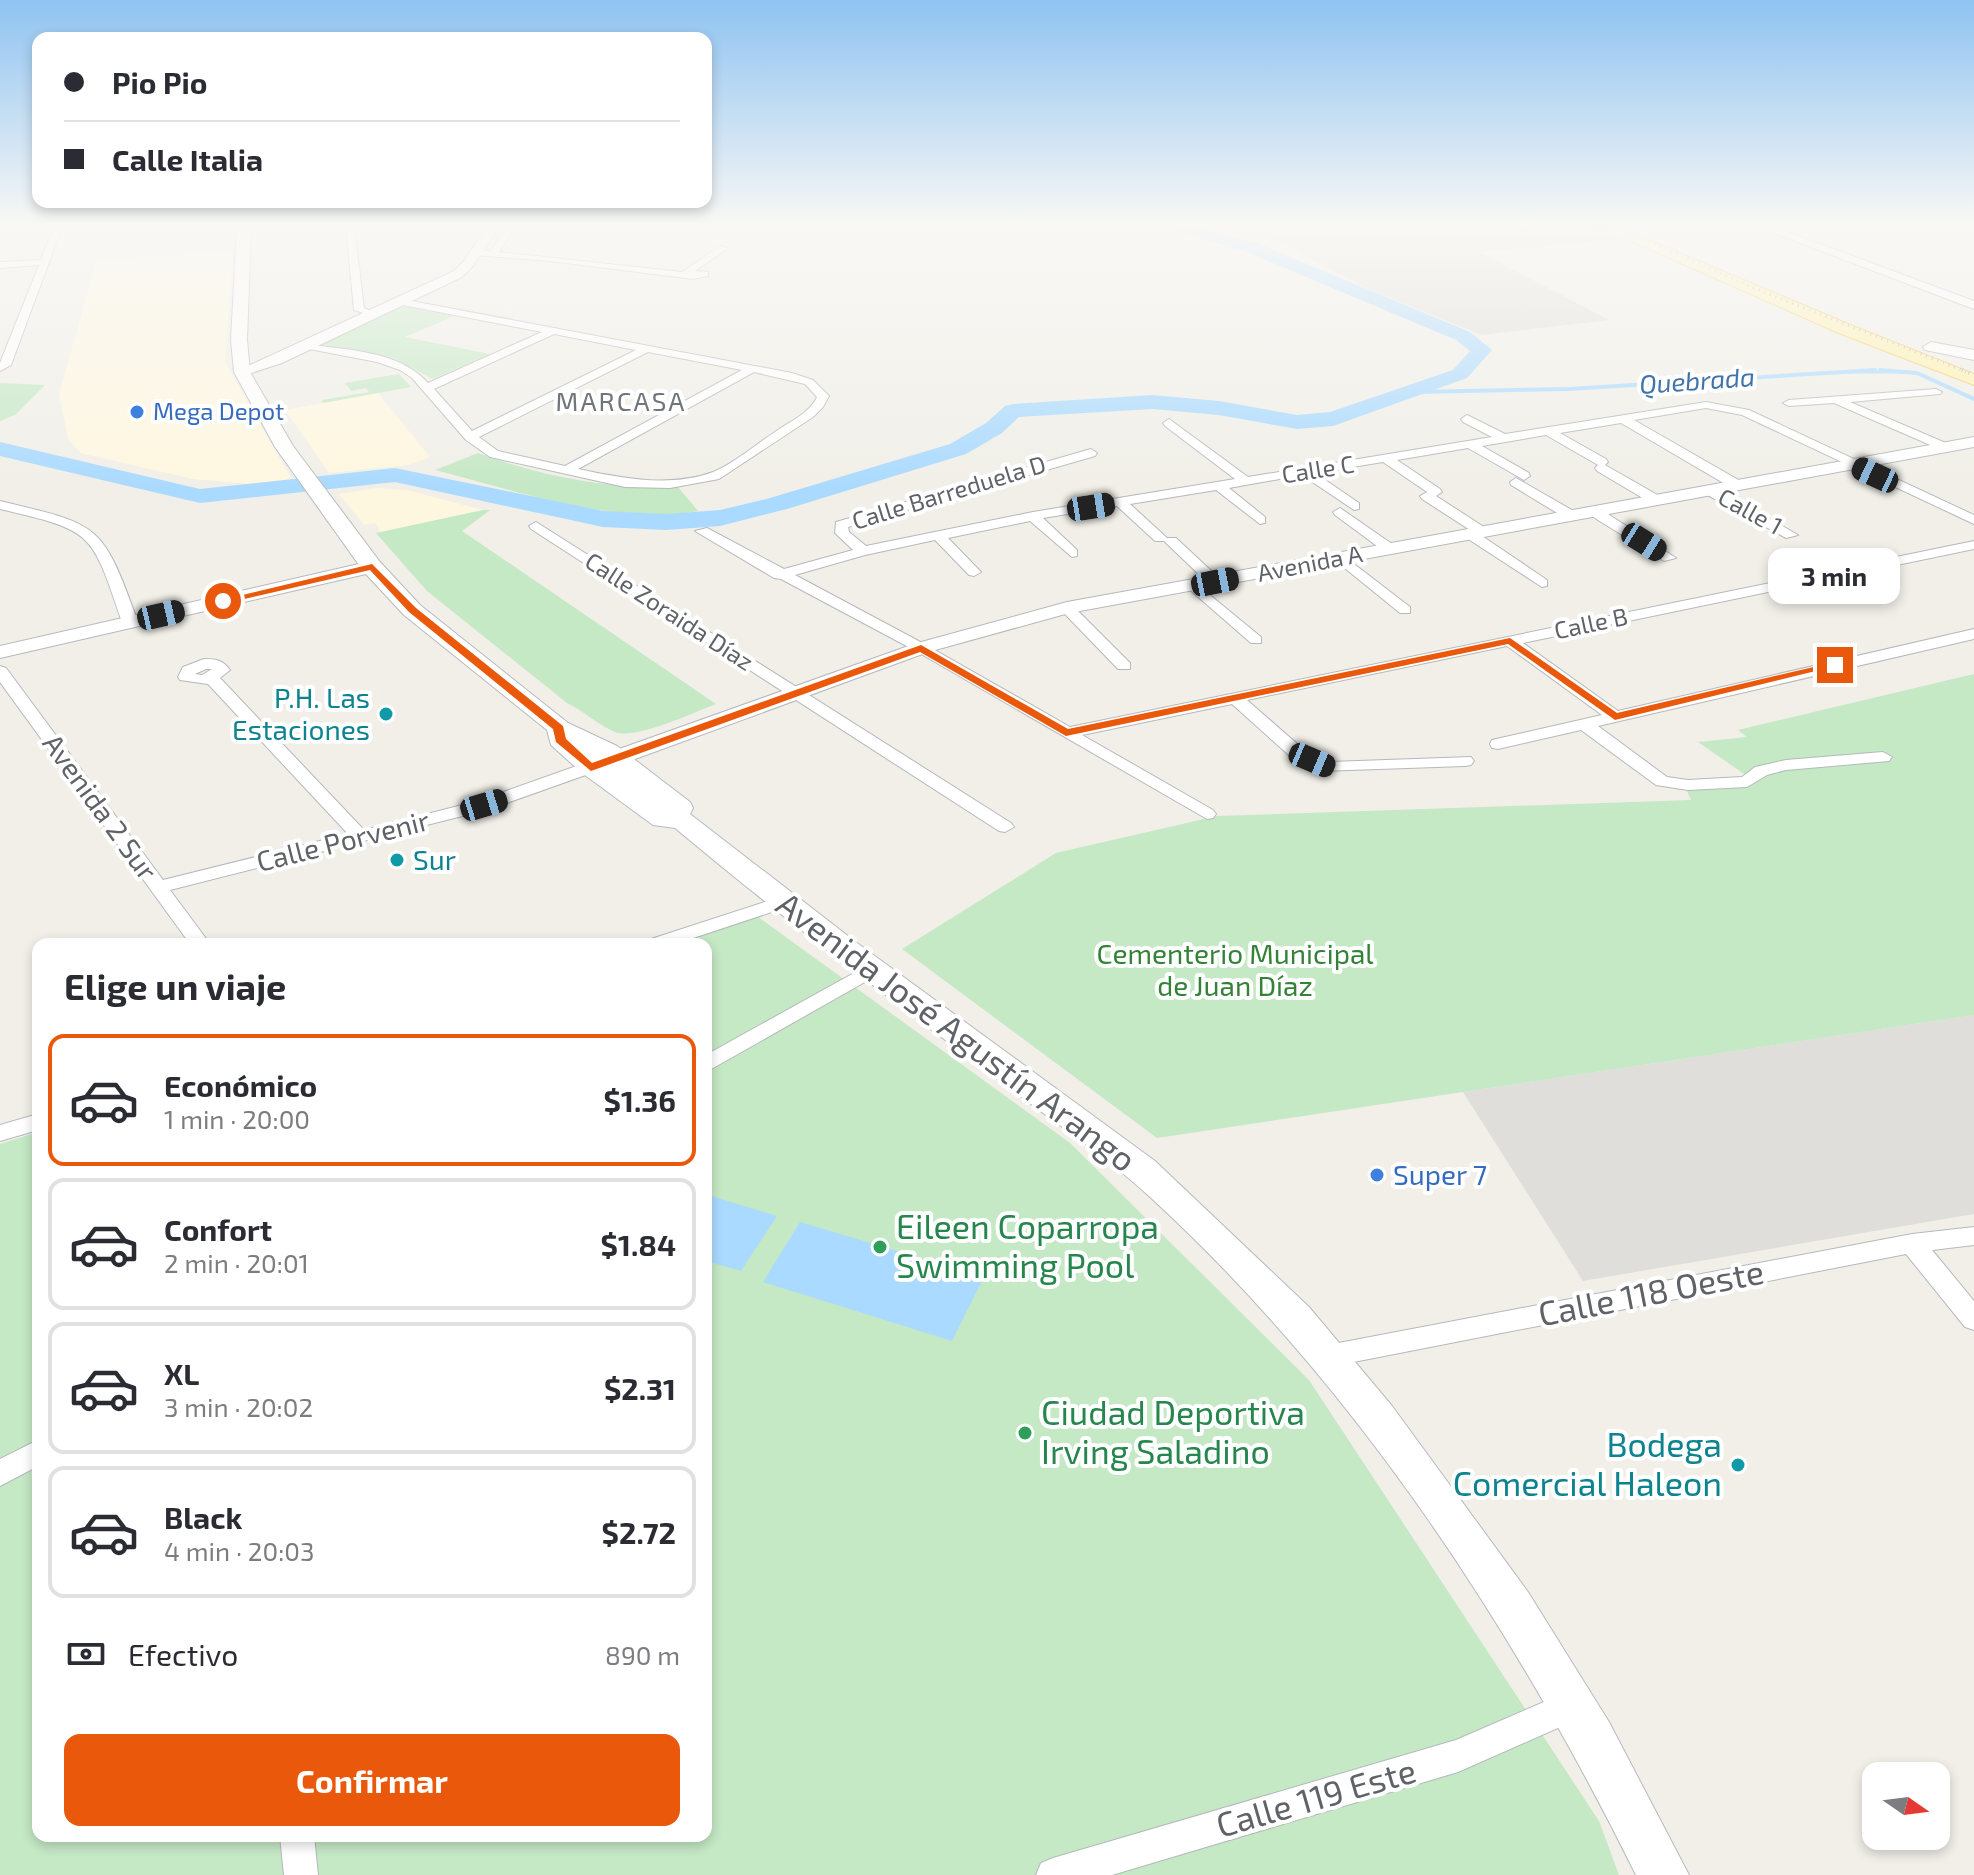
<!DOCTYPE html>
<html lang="es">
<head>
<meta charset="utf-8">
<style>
  body { margin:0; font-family:"Exo 2",sans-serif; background:#f2f2f3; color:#2b2b33; height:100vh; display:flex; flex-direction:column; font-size:30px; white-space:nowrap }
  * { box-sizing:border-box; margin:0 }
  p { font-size:26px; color:#7c7c81 }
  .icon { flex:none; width:44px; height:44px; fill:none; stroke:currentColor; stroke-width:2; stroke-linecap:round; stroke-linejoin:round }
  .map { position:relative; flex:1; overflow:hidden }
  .drawer { position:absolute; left:32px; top:938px; width:680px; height:904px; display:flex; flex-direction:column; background:#fff; border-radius:16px; box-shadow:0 4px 12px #0003 }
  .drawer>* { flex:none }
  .hud { position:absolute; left:32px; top:32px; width:680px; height:176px; border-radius:16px; box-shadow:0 4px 12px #0003; display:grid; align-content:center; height:176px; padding:0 32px; background:#fff }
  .needle { width:52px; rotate:104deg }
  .buttons { position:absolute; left:1862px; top:1762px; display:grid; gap:16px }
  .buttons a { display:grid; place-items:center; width:88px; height:88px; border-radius:16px; background:#fff; box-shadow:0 4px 12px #0003; font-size:40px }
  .end { position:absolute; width:36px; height:36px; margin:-18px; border:10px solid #ea580c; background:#fff; box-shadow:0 0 0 4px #fff }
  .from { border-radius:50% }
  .bubble { position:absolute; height:56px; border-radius:16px; background:#fff; box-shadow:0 4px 12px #0003; font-size:26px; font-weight:700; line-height:56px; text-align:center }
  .car { position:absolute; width:24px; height:48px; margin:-24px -12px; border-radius:10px; box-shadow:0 0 6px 2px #0007; background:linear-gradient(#222 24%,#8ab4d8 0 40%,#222 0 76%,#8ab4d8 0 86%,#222 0) }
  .hud b { display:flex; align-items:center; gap:28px; height:76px; font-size:30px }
  .hud b+b { border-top:2px solid #e1e1e2 }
  .hud i { width:20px; height:20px; background:#2b2b33 }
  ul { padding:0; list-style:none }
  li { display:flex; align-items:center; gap:24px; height:132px; margin:0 16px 12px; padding:0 16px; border:4px solid #e1e1e2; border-radius:16px }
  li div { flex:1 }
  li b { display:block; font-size:30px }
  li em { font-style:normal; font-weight:700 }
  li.active { border-color:#ea580c }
  li>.icon { width:72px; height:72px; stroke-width:1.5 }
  h2 { padding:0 32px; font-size:36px; line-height:96px }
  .pay { display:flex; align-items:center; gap:20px; height:88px; padding:0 32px; font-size:30px }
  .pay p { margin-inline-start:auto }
  .button { display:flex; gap:16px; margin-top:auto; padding:16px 32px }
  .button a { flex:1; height:92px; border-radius:16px; background:#ea580c; color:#fff; font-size:32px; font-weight:700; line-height:92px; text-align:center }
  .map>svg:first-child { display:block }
  .commercial { fill:#fef7e0 }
  .industrial { fill:#e0deda }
  .green { fill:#c5e8c5 }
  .water { fill:#aadaff }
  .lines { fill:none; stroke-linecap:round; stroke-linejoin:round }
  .stream-far1 { stroke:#aadaff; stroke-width:3 }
  .stream { stroke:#aadaff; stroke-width:4 }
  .river { fill:#aadaff; fill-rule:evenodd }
  .minor-casing { stroke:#b5b8bc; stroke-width:2 }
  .tertiary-casing { stroke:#b5b8bc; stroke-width:2 }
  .secondary-casing { stroke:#b6babf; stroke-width:2 }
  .primary-casing { stroke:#f2c960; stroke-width:2 }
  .minor { fill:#fff; fill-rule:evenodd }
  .tertiary { fill:#fff; fill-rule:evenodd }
  .secondary { fill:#fff; fill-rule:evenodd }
  .primary { fill:#fff2af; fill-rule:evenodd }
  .rail-far1 { stroke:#b6b7b8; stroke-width:3; stroke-dasharray:1 5; stroke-linecap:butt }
  .rail { stroke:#b6b7b8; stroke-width:4; stroke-dasharray:1 6; stroke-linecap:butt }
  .route { fill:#ea580c }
  .shop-dot { fill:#3f7fe0; stroke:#fff; stroke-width:3 }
  .culture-dot { fill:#0f9aa8; stroke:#fff; stroke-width:3 }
  .leisure-dot { fill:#2e9e5b; stroke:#fff; stroke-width:3 }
  .labels { text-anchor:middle; stroke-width:8; stroke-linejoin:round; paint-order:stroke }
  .far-shop-label { font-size:24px; fill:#366cbe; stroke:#fff; text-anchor:start }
  .far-street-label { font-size:24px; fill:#5f6368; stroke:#fff }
  .far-water-label { font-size:26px; font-style:italic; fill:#4174aa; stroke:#fff }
  .far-neighbourhood-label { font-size:26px; letter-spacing:2px; fill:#70757a; stroke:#fff }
  .culture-label { font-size:28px; fill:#0d838f; stroke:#fff; text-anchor:end }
  .street-label { font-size:28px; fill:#5f6368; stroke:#fff }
  .park-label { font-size:28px; fill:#348238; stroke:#fff }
  .shop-label { font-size:28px; fill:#366cbe; stroke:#fff; text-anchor:start }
  .near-street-label { font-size:34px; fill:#5f6368; stroke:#fff }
  .near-leisure-label { font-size:34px; fill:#27864d; stroke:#fff; text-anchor:start }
  .near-culture-label { font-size:34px; fill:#0d838f; stroke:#fff; text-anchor:end }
</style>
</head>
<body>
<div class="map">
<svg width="1974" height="1875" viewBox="0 0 1974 1875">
  <rect width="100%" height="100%" fill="#f1efe8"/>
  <path class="commercial" d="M 233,250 L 225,362 L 292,480 L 263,485 L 193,479 L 80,453 L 68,438 L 59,394 L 97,260 Z
    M 378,393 L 430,457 L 409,465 L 329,473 L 285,410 Z
    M 377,488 L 407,490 L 483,510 L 381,532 L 375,523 L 364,525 L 339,494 Z"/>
  <path class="industrial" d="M 1224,227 L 1595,227 L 1622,239 L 1479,252 L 1609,320 L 1481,335 L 1364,287 L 1280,242 Z
    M 1974,1015 L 1974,1214 L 1583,1281 L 1463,1092 Z"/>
  <path class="green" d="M 401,306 L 454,316 L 405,337 L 490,354 L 433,379 L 393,358 L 318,345 Z
    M 399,374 L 411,387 L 323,403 L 322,400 L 369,392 L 366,388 L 351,391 L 345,383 Z
    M 0,383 L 45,385 L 15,415 L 0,421 Z
    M 478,453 C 540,476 613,490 678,487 L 698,511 C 616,527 515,490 435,470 Z
    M 483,510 L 490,510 L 462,531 L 716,704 C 695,712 635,740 615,732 C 598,725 584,711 567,703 L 427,591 L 376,533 Z
    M 1974,674 L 1974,1015 L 1157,1138 L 902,949 L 1056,853 L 1217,816 L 1691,800 L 1683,782 L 1747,776 L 1698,742 L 1747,737 L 1738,730 Z
    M 754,914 L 1070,1143 L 1309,1380 L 1599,1821 L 1619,1875 L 0,1875 L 0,1144 L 38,1132 L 38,1836 L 706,1836 L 706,944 L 659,944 Z"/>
  <path class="water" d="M 708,1195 L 777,1216 L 741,1271 L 706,1261 Z
    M 800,1222 L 984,1277 L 952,1341 L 763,1282 Z"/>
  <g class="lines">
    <path class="stream-far1" d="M 1842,372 L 1906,372"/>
    <path class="stream" d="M 1880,370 L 1917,373 L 1974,399
      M 1414,392 L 1569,389 L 1875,370"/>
    <path class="river" d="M 1172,227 L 1198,227 L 1259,244 L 1470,332 L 1492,350 L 1467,378 L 1333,426 L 1297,429 L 1219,415 L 1152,409 L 1019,417 L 1002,433 L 966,454 L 787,509 L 720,526 L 666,530 L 603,527 L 395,482 L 200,503 L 0,456 L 0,442 L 200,489 L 395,468 L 603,511 L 666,514 L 720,510 L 770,498 L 950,444 L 986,423 L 1005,406 L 1013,404 L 1152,395 L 1219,401 L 1297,415 L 1330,412 L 1453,370 L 1470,351 L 1456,340 L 1247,252 L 1174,231 Z"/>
    <g class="minor-casing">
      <path id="minor" d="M 54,227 L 62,227 L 11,365 L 0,371 L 0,363 L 39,265 L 0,268 L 0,262 L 41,260 Z
        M 346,227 L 354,227 L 364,308 L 375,313 L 375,317 L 354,310 Z
        M 507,227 L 515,227 L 499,252 L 682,272 L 720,246 L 728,248 L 695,271 L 708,272 L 708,276 L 693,279 L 550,261 L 474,255 L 477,250 L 490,251 Z
        M 1963,227 L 1974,227 L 1974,232 L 1964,229 Z
        M 401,299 L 792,373 L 813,380 L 829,396 L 823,407 L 813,417 L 719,479 L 670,488 L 625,487 L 490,457 L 466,440 L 412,378 L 400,370 L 377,362 L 299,347 L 304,344 C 345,350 399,350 428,383 L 542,332 L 397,304 L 396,302 ZM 554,334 L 636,350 L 472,431 L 434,389 ZM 648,352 L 742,370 L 565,466 L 498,451 L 479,437 ZM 754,372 L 805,384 L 817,397 C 810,413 789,422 775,432 C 755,445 735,463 713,472 C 670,488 621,478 578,469 Z
        M 1936,389 L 1942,392 L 1940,394 L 1850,402 L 1948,444 L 1950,447 L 1944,451 L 1834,403 L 1789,406 L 1783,403 L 1789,400 Z
        M 1706,402 L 1749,410 L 1974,515 L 1974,524 L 1742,415 L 1706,408 L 1634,420 L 1742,482 L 1742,488 L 1732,488 L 1621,423 L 1560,433 L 1606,459 L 1608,462 L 1605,465 L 1661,497 L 1661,503 L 1651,503 L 1597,471 L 1595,468 L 1598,465 L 1546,435 L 1482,446 L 1529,473 L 1530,476 L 1524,480 L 1468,448 L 1397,460 L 1440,489 L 1442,492 L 1436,496 L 1487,529 L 1489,532 L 1482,536 L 1547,580 L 1547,586 L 1542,587 L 1465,537 L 1463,534 L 1470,530 L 1422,499 L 1420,496 L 1427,492 L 1383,462 L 1315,473 L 1359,503 L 1359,509 L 1354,510 L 1302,475 L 1229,488 L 1265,517 L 1265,523 L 1260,524 L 1216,490 L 1130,504 L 1167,538 L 1176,538 L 1220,579 L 1220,585 L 1210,585 L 1164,541 L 1155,541 L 1117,506 L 1043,518 L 1077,550 L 1077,556 L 1072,557 L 1030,521 L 948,538 L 981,572 L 974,576 L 969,575 L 935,540 L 865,555 L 795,575 L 926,645 L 1070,727 L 1974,541 L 1974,549 L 1523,643 L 1618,711 L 1974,629 L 1974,639 L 1598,726 L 1667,777 L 1688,780 L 1742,777 L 1755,767 L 1786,760 L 1883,752 L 1892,757 L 1889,761 L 1786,770 L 1767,775 L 1747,787 L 1688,790 L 1656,785 L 1581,730 L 1498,749 L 1492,748 L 1490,744 L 1492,740 L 1602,715 L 1507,646 L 1247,700 L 1303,749 L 1330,762 L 1471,757 L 1474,761 L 1471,765 L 1465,766 L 1321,771 L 1291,757 L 1232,704 L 1082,735 L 1213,810 L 1216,814 L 1213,818 L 1207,819 L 916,651 L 781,579 L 774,578 L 695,531 L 707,528 L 784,569 L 853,550 L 835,533 L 836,522 L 1091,449 L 1097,453 L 1095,456 L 848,527 L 849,532 L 866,546 L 1033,512 L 1235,479 L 1165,426 L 1163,423 L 1169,419 L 1248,477 L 1492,437 L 1463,422 L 1461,419 L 1467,415 L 1505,434 Z
        M 1516,478 L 1577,513 L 1579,516 L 1567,519 L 1511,485 L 1510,482 Z
        M 1704,487 L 1714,487 L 1798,535 L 1786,538 L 1704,493 Z
        M 0,501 C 101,525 102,523 138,622 L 135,625 L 125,625 L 122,622 C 91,531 94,531 0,509 Z
        M 1340,508 L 1395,546 L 1395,552 L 1385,552 L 1335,515 L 1333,512 Z
        M 1595,508 L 1600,509 L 1676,558 L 1664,561 L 1590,515 L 1588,512 Z
        M 536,522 L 1011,823 L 1014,827 L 1005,832 L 999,831 L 531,529 L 529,526 Z
        M 1341,554 L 1410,607 L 1410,613 L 1400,613 L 1336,561 L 1336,555 Z
        M 1194,582 L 1261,637 L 1261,643 L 1251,643 L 1189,589 L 1187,586 Z
        M 1067,604 L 1072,605 L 1130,663 L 1130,669 L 1118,669 L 1062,611 L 1060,608 Z
        M 204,659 C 216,659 223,660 230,670 L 220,678 L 364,830 L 478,801 L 599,758 L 611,758 L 614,762 L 611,766 L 490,809 L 170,890 L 210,944 L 190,944 L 0,682 L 0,666 L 6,668 L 163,880 L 348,834 L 208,684 L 180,680 L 178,677 L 183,667 ZM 206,669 L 212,669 L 202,675 L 195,674 Z
        M 783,896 L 793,902 L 790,906 L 675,944 L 645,944 L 648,940 Z
        M 872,963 L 882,969 L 879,974 L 706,1072 L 706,1055 Z
        M 38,1114 L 38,1130 L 0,1141 L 0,1125 Z
        M 1974,1227 L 1974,1245 L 1932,1250 L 1974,1301 L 1974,1330 L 1965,1327 L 1906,1254 L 1328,1367 L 1319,1364 L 1315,1356 L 1319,1348 L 1328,1345 L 1912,1234 Z
        M 38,1440 L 38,1466 L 0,1486 L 0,1459 Z
        M 1574,1689 L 1585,1694 L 1590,1705 L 1585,1716 L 1458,1772 L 1112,1875 L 1036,1875 L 1041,1863 L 1053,1858 L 1456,1740 Z
        M 280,1836 L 314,1836 L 318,1875 L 284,1875 Z"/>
    </g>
    <g class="tertiary-casing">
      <path id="tertiary" d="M 486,227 L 499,227 L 473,266 L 462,277 L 282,363 L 242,376 L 235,372 L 454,271 L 464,261 Z
        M 1758,227 L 1774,227 L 1974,301 L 1974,309 Z
        M 1974,437 L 1974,447 L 1069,613 L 928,652 L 624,763 L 608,763 L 605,758 L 608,753 L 914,644 L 1067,602 Z
        M 372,561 L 379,563 L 381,567 L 379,571 L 0,658 L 0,646 Z"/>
    </g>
    <g class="secondary-casing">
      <path id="secondary" d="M 237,227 L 251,227 L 247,340 L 250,372 L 293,446 L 380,562 L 420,605 L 568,723 L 617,746 L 690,802 L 693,808 L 690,814 L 857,943 L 1155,1161 L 1309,1307 L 1392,1406 L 1528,1592 L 1609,1722 L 1689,1875 L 1636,1875 C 1512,1625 1356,1386 1149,1196 C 1103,1154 1050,1119 1000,1081 C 890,999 780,916 675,828 L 653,825 L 582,773 L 551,745 L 547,730 L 404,615 L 364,572 L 275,447 L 234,372 L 231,340 Z
        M 1931,342 L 1974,350 L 1974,360 L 1925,350 L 1923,347 Z"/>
    </g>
    <g class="primary-casing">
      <path id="primary" d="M 1599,227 L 1618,227 L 1853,326 L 1974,374 L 1974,385 L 1841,334 Z"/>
    </g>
    <use href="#minor" class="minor"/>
    <use href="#tertiary" class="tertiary"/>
    <use href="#secondary" class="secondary"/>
    <use href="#primary" class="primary"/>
    <path class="rail-far1" d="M 1616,227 L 1761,291 L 1967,372"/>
    <path class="rail" d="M 1962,370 L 1974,375"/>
  </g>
  <linearGradient id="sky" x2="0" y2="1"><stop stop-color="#8fc3f1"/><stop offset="0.46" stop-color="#f9f8f5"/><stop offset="1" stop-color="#f9f8f5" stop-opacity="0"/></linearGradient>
  <rect width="1974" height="489" fill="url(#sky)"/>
  <path class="route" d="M 372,564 L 416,608 L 563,726 L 566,739 L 592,763 L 921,645 L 1068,729 L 1510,638 L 1617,713 L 1835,662 L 1840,665 L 1615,720 L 1508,644 L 1066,736 L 920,652 L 591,771 L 556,742 L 553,729 L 409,612 L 370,570 L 223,604 L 218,601 Z"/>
  <g class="shop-dot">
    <circle cx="137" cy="412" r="8"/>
    <circle cx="1377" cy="1175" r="8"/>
  </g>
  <g class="culture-dot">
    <circle cx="386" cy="714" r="8"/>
    <circle cx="397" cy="860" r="8"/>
    <circle cx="1738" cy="1465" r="8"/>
  </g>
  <g class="leisure-dot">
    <circle cx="880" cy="1247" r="8"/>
    <circle cx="1025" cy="1433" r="8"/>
  </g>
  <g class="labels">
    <g class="far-shop-label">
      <text x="153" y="420">Mega Depot</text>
    </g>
    <g class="far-street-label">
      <text transform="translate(1318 470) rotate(-9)" y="8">Calle C</text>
      <text transform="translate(949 493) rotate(-17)" y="8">Calle Barreduela D</text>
      <text transform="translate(1750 512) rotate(29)" y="8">Calle 1</text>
      <text transform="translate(1310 564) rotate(-11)" y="8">Avenida A</text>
      <text transform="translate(669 612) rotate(33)" y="8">Calle Zoraida Díaz</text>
      <text transform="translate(1591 624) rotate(-12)" y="8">Calle B</text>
    </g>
    <g class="far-water-label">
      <text transform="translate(1697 381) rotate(-4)" y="9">Quebrada</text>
    </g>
    <g class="far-neighbourhood-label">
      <text x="621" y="411">MARCASA</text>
    </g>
    <g class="culture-label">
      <text x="370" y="708">P.H. Las<tspan x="370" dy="32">Estaciones</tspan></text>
      <text x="413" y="870" text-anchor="start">Sur</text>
    </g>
    <g class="street-label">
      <text transform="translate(100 807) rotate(54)" y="10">Avenida 2 Sur</text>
      <text transform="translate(343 841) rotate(-14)" y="10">Calle Porvenir</text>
    </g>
    <g class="park-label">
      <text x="1235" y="964">Cementerio Municipal<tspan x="1235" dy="32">de Juan Díaz</tspan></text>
    </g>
    <g class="shop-label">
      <text x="1393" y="1185">Super 7</text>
    </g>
    <g class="near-street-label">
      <text transform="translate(956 1032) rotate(37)" y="12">Avenida José Agustín Arango</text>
      <text transform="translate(1651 1293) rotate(-11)" y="12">Calle 118 Oeste</text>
      <text transform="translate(1316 1798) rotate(-16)" y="12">Calle 119 Este</text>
    </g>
    <g class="near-leisure-label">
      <text x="896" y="1239">Eileen Coparropa<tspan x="896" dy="39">Swimming Pool</tspan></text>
      <text x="1041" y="1425">Ciudad Deportiva<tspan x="1041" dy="39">Irving Saladino</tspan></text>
    </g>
    <g class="near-culture-label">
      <text x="1722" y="1457">Bodega<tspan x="1722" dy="39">Comercial Haleon</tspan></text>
    </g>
  </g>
</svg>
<div class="buttons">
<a><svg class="needle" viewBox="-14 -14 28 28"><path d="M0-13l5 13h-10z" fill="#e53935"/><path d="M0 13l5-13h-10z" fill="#7c7c81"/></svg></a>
</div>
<i class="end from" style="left:223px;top:601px"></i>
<i class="end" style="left:1835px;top:665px"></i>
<div class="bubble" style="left:1768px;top:548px;width:132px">3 min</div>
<i class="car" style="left:1875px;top:475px;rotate:295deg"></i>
<i class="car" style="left:1091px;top:507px;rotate:81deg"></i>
<i class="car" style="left:1644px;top:542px;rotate:122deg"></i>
<i class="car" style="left:1215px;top:582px;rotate:79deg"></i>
<i class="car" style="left:161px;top:615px;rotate:77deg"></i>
<i class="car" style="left:1312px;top:760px;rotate:113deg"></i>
<i class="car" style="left:484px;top:805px;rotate:73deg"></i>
<div class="hud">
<b><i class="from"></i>Pio Pio</b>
<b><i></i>Calle Italia</b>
</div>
<section class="drawer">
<h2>Elige un viaje</h2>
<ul>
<li class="active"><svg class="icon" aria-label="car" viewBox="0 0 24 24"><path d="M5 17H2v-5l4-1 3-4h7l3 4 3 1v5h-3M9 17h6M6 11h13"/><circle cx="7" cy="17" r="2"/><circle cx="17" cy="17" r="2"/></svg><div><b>Económico</b><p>1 min · 20:00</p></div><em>$1.36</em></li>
<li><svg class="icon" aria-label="car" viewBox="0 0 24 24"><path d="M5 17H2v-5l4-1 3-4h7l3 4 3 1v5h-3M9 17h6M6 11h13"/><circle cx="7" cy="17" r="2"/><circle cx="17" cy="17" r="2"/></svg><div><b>Confort</b><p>2 min · 20:01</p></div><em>$1.84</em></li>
<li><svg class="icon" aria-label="car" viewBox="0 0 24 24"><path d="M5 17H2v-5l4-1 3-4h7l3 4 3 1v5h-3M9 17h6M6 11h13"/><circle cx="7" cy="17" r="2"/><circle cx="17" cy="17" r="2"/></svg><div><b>XL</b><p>3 min · 20:02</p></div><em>$2.31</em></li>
<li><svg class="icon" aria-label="car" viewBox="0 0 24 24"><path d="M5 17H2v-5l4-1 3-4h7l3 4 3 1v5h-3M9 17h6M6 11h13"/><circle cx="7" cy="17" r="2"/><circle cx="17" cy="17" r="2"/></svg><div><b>Black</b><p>4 min · 20:03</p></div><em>$2.72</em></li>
</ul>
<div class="pay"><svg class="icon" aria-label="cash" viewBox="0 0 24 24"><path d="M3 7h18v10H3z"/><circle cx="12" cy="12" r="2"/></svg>Efectivo<p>890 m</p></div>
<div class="button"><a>Confirmar</a></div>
</section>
</div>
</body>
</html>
